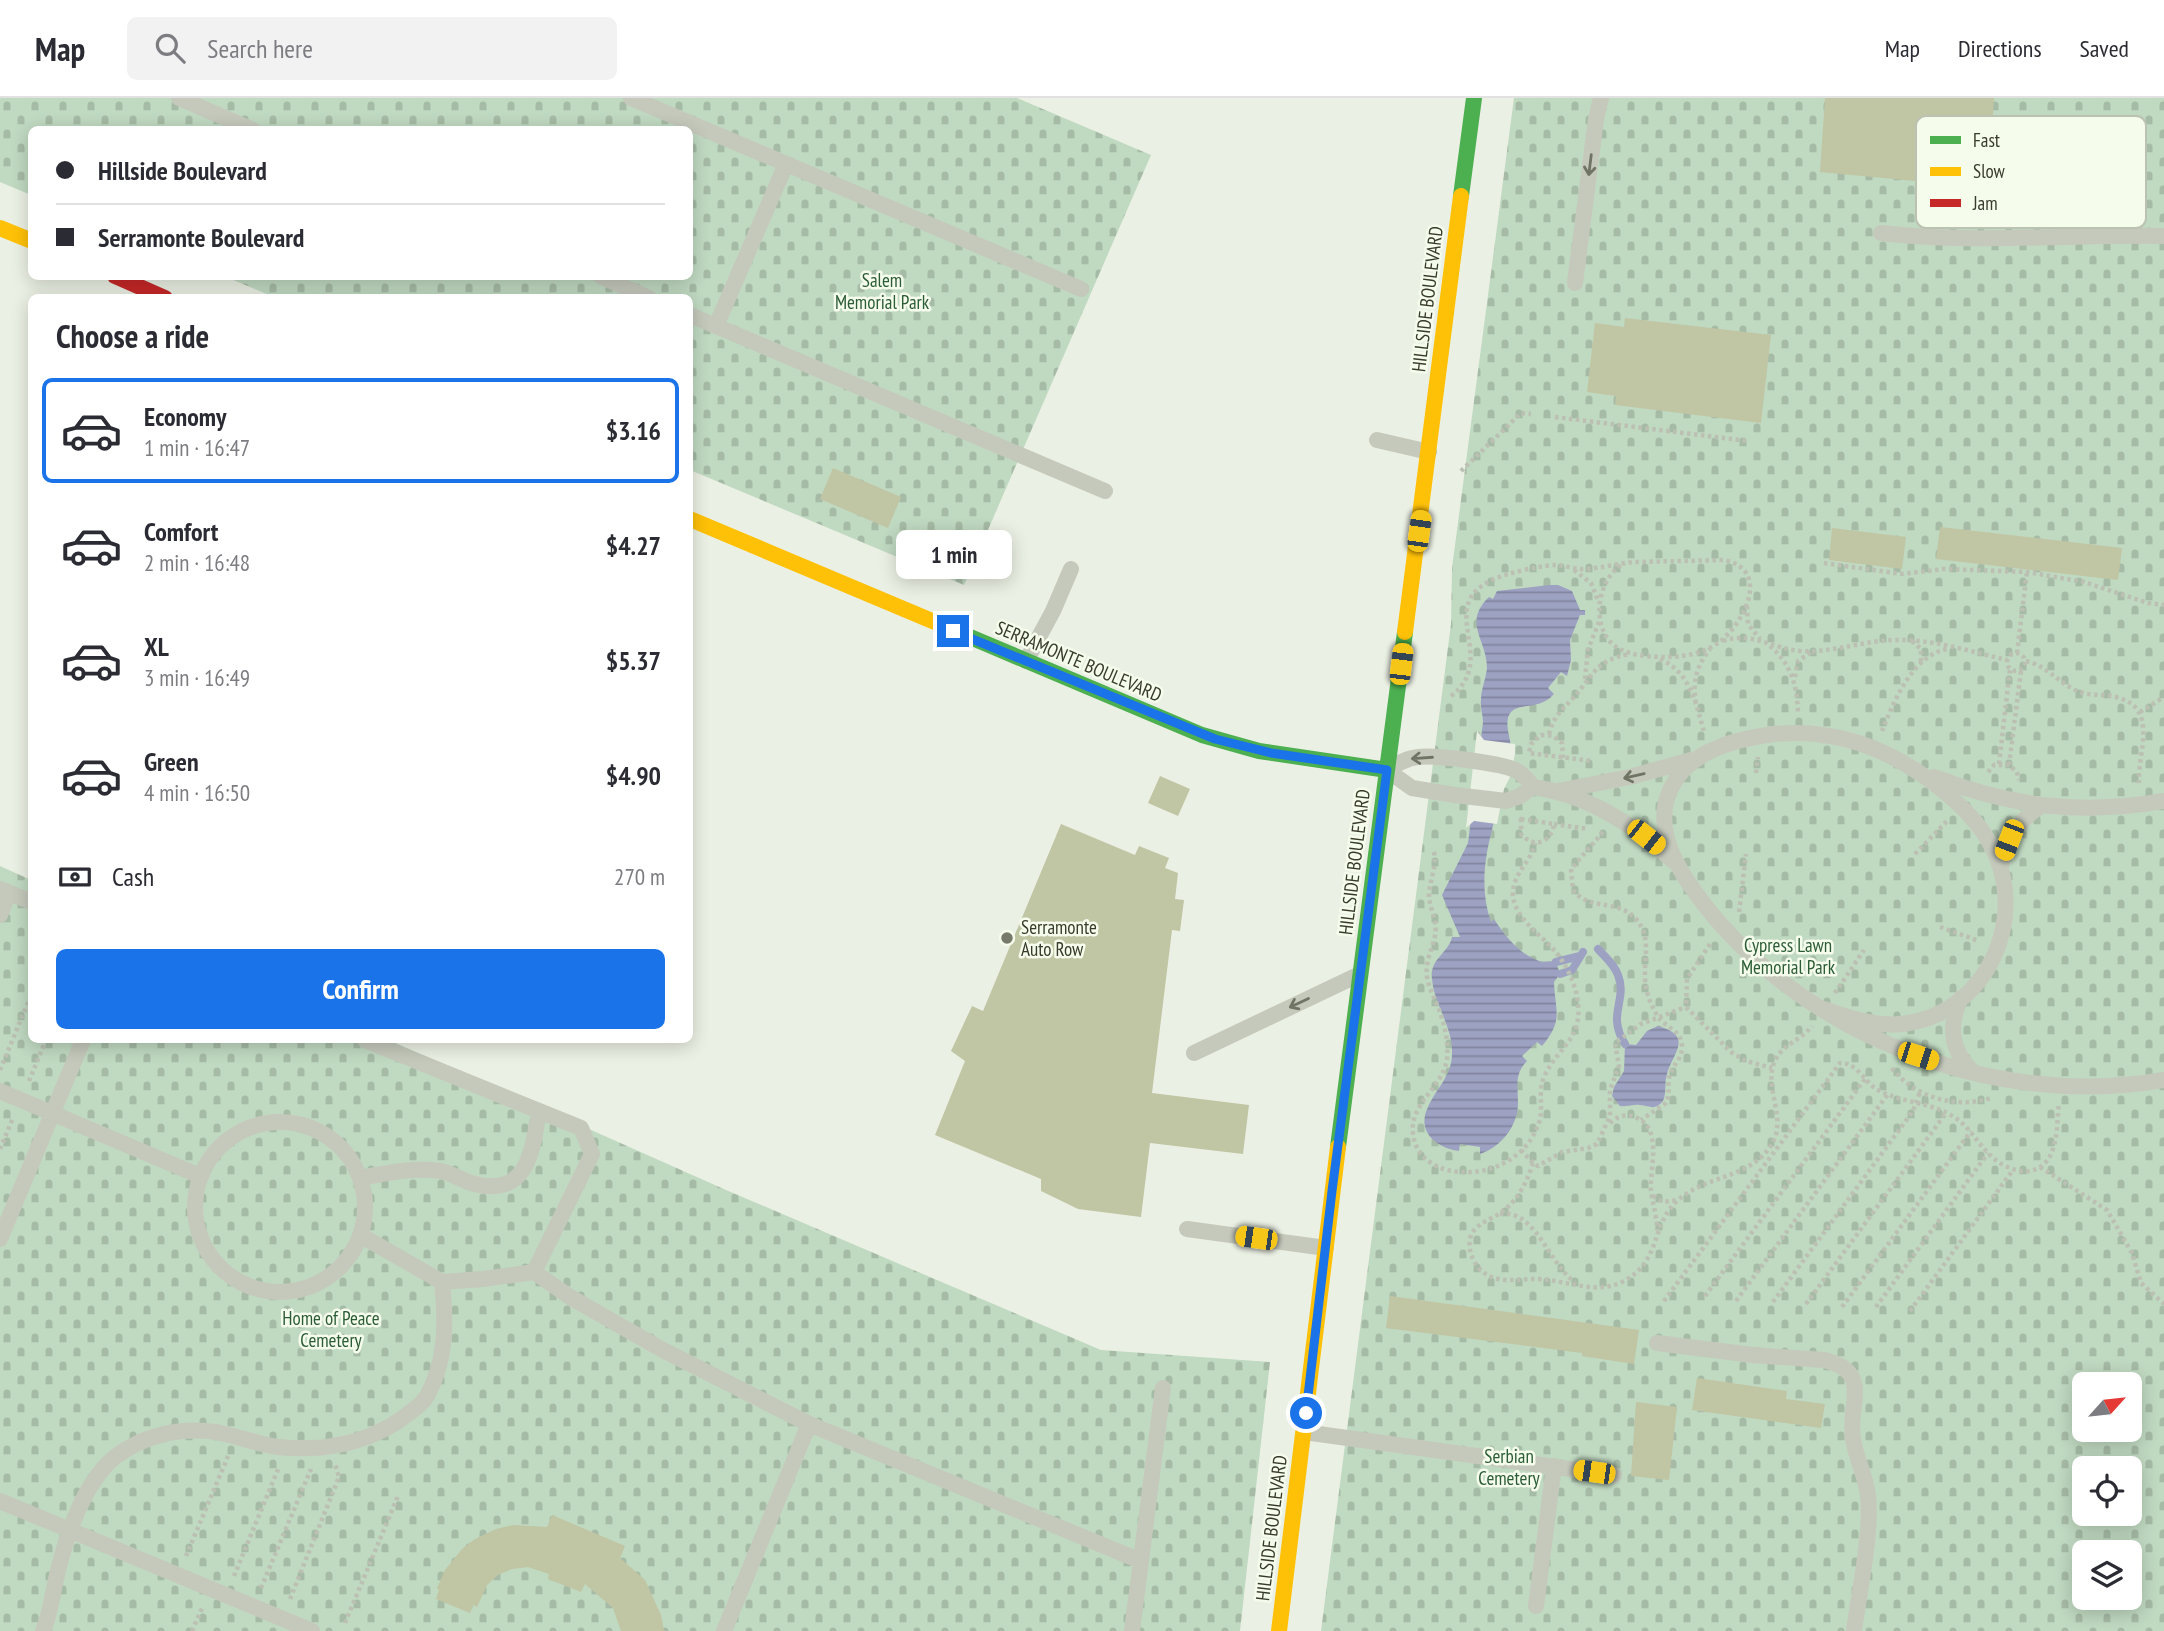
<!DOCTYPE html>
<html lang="en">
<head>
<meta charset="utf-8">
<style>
  body { margin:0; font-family:"PT Sans Narrow",sans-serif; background:#f2f2f3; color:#2b2b33; height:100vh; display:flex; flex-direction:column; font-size:26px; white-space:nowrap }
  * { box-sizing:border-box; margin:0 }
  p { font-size:23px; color:#7c7c81 }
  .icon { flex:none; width:38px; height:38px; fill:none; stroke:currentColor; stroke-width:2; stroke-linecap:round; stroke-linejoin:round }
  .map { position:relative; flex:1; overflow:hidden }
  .side { position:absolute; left:28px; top:196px; width:665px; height:749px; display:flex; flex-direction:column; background:#fff; border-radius:10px; box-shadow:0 4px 18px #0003 }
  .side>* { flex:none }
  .guide { position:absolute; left:28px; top:28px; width:665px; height:154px; border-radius:10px; box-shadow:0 4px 18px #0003; display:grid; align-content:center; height:154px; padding:0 28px; background:#fff }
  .needle { width:46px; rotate:63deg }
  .fabs { position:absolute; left:2072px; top:1274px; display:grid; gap:14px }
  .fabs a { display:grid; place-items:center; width:70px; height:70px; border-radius:10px; background:#fff; box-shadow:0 4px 18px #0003; font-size:35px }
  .end { position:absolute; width:32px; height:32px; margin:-16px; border:9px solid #1a73e8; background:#fff; box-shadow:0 0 0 4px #fff }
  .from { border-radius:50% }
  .bubble { position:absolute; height:49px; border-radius:10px; background:#fff; box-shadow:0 4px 18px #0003; font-size:23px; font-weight:700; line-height:49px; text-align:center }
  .car { position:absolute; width:21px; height:42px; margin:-21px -10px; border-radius:9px; box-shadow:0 0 5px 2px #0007; background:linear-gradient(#f5c518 24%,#345 0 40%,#f5c518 0 76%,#345 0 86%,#f5c518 0) }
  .guide b { display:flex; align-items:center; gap:24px; height:66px; font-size:26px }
  .guide b+b { border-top:2px solid #e1e1e2 }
  .guide i { width:18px; height:18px; background:#2b2b33 }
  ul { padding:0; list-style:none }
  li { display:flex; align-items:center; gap:21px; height:105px; margin:0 14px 10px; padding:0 14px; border:4px solid transparent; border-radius:10px }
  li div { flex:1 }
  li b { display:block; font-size:26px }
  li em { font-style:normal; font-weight:700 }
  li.active { border-color:#1a73e8 }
  li>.icon { width:63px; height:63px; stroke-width:1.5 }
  h2 { padding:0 28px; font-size:32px; line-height:84px }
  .pay { display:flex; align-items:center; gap:18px; height:77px; padding:0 28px; font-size:26px }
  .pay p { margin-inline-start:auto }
  .action { display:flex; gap:14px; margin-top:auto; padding:14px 28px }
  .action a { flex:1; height:80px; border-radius:10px; background:#1a73e8; color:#fff; font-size:28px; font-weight:700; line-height:80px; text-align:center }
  header { display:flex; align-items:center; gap:42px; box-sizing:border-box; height:98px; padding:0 35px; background:#fff; border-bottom:2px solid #e1e1e2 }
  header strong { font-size:33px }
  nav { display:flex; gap:38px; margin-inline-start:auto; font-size:24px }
  .search { width:490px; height:63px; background:#f2f2f3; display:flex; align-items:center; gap:18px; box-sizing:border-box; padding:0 24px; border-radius:10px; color:#7c7c81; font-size:26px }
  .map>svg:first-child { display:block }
  .cemetery { fill:url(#cemetery-stones); fill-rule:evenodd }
  .water { fill:url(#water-rules) }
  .pier { fill:#ebf0e4 }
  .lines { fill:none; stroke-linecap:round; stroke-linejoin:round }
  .stream { stroke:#9da2c3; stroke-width:8 }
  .building { fill:#c0c5a4 }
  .path { stroke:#bbc0b3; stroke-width:4.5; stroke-dasharray:3.5 3.5; stroke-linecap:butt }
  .lane { stroke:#c5c9bc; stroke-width:16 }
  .fast { stroke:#4caf50; stroke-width:16 }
  .slow { stroke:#ffc107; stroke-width:16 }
  .jam { stroke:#c62828; stroke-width:16 }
  .oneway { stroke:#707464 }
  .route { stroke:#1a73e8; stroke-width:9 }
  .poi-dot { fill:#777a6a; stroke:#f5fcec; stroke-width:2.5 }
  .labels { text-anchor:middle; stroke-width:5; stroke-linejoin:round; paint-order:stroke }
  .park-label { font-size:19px; fill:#2b5c36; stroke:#f5fcec }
  .street-label { font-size:19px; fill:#383b29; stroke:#f5fcec }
  .poi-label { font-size:19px; fill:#383b29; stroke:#f5fcec; text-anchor:start }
  .key { fill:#f5fcec; stroke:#bcc2b2; stroke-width:2 }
  .key-label { font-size:19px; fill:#383b29 }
</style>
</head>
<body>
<header>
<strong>Map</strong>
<div class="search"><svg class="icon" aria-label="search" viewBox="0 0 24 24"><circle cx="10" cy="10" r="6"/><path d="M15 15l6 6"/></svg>Search here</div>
<nav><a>Map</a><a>Directions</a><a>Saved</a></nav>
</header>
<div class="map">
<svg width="2164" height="1533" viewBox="0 0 2164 1533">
  <defs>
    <pattern id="cemetery-stones" width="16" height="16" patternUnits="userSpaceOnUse" patternTransform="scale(1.75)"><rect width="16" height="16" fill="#c0d9c1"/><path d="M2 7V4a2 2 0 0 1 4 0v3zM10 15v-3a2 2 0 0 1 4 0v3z" fill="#a6bba6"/></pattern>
    <pattern id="water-rules" width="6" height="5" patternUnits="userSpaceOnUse" patternTransform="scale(1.75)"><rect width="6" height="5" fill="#9da2c3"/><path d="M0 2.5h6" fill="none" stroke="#81859e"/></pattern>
  </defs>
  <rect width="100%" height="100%" fill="#ebf0e4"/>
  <path class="cemetery" d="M 0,0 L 1017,0 L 1151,57 L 964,487 L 690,372 L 690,200 L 276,200 L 226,179 L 690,178 L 690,32 L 32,32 L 31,97 L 0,84 Z
    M 1514,0 L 2164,0 L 2164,1533 L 1321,1533 L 1451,526 L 1452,470 ZM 2084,1286 L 2130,1286 L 2130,1332 L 2084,1332 ZM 2084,1370 L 2130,1370 L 2130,1416 L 2084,1416 ZM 2084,1454 L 2130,1454 L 2130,1500 L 2084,1500 Z
    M 0,768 L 31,782 L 32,942 L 389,942 L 726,1092 L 1101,1252 L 1270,1264 L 1240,1533 L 0,1533 Z"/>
  <path class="water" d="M 1549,487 L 1558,487 L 1572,493 L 1580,512 L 1585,512 L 1585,517 L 1580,517 L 1570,542 L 1571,562 L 1567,578 L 1561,574 L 1548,590 L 1554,596 C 1539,613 1520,604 1511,614 C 1502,624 1513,644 1511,656 C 1502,712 1471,767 1491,824 L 1494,821 C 1505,838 1519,856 1539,863 C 1545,865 1549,862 1556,864 L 1560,876 L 1554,884 C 1555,913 1564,922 1542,948 L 1537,944 L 1522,958 L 1527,963 C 1514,976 1518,989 1518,1005 C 1518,1028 1501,1049 1480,1056 L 1480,1049 L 1460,1046 L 1459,1053 C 1436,1050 1416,1033 1428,1009 C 1437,989 1452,978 1452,955 C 1453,927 1431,903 1432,876 C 1432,860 1449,854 1452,839 L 1460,839 L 1442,797 L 1468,745 L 1483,624 C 1483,617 1480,610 1481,602 C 1481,591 1486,581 1487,570 C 1487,541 1462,525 1489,499 L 1493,501 L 1497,493 Z
    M 1658,928 C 1695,938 1672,956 1667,976 C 1664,985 1667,994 1663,1003 C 1654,1013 1651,1008 1640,1007 C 1633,1006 1628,1009 1620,1008 L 1612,998 L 1614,989 L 1624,973 L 1625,946 L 1636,947 L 1647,933 Z"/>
  <path class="pier" d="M 1477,633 L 1484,642 L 1515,646 L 1515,656 L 1510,679 L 1504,691 L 1497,726 L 1474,723 L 1466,730 Z"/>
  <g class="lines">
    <path class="stream" d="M 1598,851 C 1605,859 1614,866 1618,877 C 1628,902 1606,916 1625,946
      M 1556,864 L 1580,858
      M 1560,876 L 1572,872 L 1583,854"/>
  </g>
  <path class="building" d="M 1825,0 L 1994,0 L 1986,119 L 1945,116 L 1947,86 L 1820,74 Z
    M 1625,220 L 1771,237 L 1761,325 L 1615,307 L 1616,298 L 1587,294 L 1595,225 L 1624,229 Z
    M 833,370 L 901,399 L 888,430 L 820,401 Z
    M 1940,429 L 2122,450 L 2118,482 L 1936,461 Z
    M 1832,430 L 1906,439 L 1902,471 L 1829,462 Z
    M 1160,678 L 1190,691 L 1178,718 L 1148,705 Z
    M 1061,726 L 1135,757 L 1139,748 L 1169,760 L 1165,770 L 1178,775 L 1175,801 L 1184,802 L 1180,833 L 1172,832 L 1152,995 L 1249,1007 L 1243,1056 L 1150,1045 L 1141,1119 L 1078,1111 L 1041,1093 L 1041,1081 L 935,1037 L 965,963 L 951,953 L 972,908 L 983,913 Z
    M 1390,1198 L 1639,1232 L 1634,1266 L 1582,1258 L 1582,1255 L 1386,1230 Z
    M 1697,1280 L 1787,1293 L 1786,1301 L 1825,1306 L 1821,1330 L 1692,1312 Z
    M 1636,1304 L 1677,1309 L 1669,1382 L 1631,1378 Z
    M 552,1417 L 625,1448 L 620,1460 L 645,1482 L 661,1517 L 664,1533 L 621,1533 L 613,1510 L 585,1486 L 581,1494 L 548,1481 L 549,1476 L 528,1469 L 512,1471 L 498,1477 L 487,1487 L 477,1509 L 473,1507 L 470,1515 L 436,1501 L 439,1492 L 437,1490 L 445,1472 L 462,1451 L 475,1441 L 496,1431 L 513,1427 L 547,1429 Z"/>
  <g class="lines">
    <path class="path" d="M 1555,319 L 1748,343
      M 1461,373 L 1521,315 L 1531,316
      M 1824,465 L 1902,476 L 1944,471 L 2027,474 L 2084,484 L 2148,505 L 2164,507
      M 1574,472 L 1591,485 L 1599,505
      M 1747,508 L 1748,526 L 1760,541
      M 1723,543 C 1752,533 1773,551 1801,553 C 1834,555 1864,542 1897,542 C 1933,541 1972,554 2007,562
      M 1912,543 L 1921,551 L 1921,565
      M 1770,548 C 1791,566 1797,587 1798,614
      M2007 564a9 9 0 1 1 18 0a9 9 0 1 1-18 0Z
      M 2017,555 L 2027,474
      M 1660,561 C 1690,574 1696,605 1704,634
      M 2026,563 C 2047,568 2058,584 2077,593 C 2091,599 2105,595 2119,600 C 2159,611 2137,657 2139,685
      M 1795,579 L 1798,563 L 1811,554
      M 1585,581 L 1588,551 L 1600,522
      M 1451,598 C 1500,561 1434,509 1492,482 C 1506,475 1539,468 1555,467 C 1566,467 1575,472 1587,471 C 1603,470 1618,465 1635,464 L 1724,462 C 1772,472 1744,526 1718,545 C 1704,555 1684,559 1667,559 C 1650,559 1629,558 1615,548 C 1589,529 1598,477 1625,465
      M 1696,605 C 1692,584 1697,567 1710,551
      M 2140,614 L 2164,599
      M 1882,633 C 1894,603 1913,556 1948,551
      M 1549,636 C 1553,619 1562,612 1574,599 C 1594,577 1595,562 1630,556
      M 1563,660 L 1562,645 L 1553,638 L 1541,637 L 1531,646 L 1529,655 L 1592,663
      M 1999,666 L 2010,571
      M 2009,667 L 2021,573
      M 1988,674 L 1994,667 L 2009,667 L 2017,674 L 2019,682
      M 1756,675 L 1758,659
      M 1521,721 L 1554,726 C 1551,745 1534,751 1521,736 Z
      M 1554,726 L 1588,731
      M 1603,734 L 1571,771 L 1573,792 C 1589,813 1617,801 1635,820 C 1652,838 1644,858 1645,881 C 1646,894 1650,906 1657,917 C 1664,930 1682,931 1682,949 C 1682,960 1675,965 1671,974 C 1666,984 1671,995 1666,1005 L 1641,1022
      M 1434,754 C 1437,769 1430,781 1429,796 C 1429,810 1438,823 1435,838 C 1432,852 1425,863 1427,879 C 1429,890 1434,899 1438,909 C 1444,924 1449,944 1447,961 C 1443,990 1409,1005 1413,1036 C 1415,1055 1429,1067 1447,1072 C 1485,1081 1529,1062 1540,1021 C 1543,1007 1538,993 1544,979 C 1559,946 1587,941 1576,894 C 1572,879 1564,863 1554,852 C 1540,836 1515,820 1513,798 C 1512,775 1531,765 1535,745
      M 1915,756 L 1948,722
      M 1739,814 L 1746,756
      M 1940,829 L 1979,843
      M 1710,846 L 1687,881 L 1686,909 L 1731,954 L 1746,963 L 1772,970
      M 1835,895 L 1864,852
      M 1892,970 C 1915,1000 1956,1011 1991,1000
      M 0,972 L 32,895
      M 29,983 L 46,942
      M 1610,1025 C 1617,1019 1625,1015 1635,1019 C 1664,1030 1649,1071 1651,1094 C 1653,1107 1657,1118 1657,1132
      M 0,1051 L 13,1020
      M 1521,1052 L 1533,1065 L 1538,1068 L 1562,1054 L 1588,1050 L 1597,1046 L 1610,1018 L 1610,992 L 1619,968 L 1615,945 L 1641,926 L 1686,909
      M 1533,1065 C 1527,1085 1516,1106 1497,1117 C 1488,1122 1478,1126 1472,1135 C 1468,1144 1469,1153 1473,1161 C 1486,1187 1509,1182 1533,1181 C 1562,1180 1594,1198 1622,1184 C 1662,1164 1650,1128 1677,1103 C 1706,1076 1755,1081 1774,1042 C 1786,1016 1761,984 1777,959 C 1785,946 1802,941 1812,928
      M 2040,1069 L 2107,1112 L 2132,1155 L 2141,1185 L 2164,1206
      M 1653,1098 L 1663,1104 L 1677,1102
      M 1500,1116 C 1535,1110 1550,1168 1575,1184
      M 1705,1198 L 1865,981
      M 1664,1203 L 1840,965 C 1857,964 1865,985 1878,992 C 1902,1005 1931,1004 1954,1019 C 1970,1029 1977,1045 1991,1058 C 2007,1073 2036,1083 2050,1058 C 2058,1043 2057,1022 2059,1005
      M 1736,1203 L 1888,996
      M 1773,1204 L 1913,1013 L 1920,994
      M 1806,1206 L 1946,1015
      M 1842,1209 L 1971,1033
      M 1876,1209 L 1988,1055
      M 1910,1213 L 2013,1072
      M 186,1458 L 229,1356
      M 234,1478 L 279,1369
      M 261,1490 L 311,1371
      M 290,1501 L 339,1379 L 335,1366
      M 345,1525 L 398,1398
      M 192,1533 L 203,1508"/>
    <path class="lane" d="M 179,0 L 253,32
      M 631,0 L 1081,191
      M 1881,135 C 1976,146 2069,136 2164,138
      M 600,178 L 649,200
      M 1575,185 L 1596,21 L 1601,0
      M 690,217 L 1105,393
      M 716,228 L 786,66
      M 1377,342 L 1429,354
      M 1026,563 L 1053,513 L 1071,471
      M 1934,679 C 2012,709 2082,717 2164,703
      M 1533,689 C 1529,683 1524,677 1517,673 C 1503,665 1435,657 1418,659 C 1407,660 1397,666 1387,672 L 1412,690 L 1455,697 L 1506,703 L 1520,698 L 1533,689 C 1585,696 1636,727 1673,763
      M 1558,693 L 1630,679 L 1691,662
      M 2001,768 C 2007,742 2018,722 2041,708
      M 0,791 L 32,804
      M 0,817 L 9,795
      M 1961,900 C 1948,928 1950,952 1973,974
      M 1824,911 C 1851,921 1880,930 1909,925 C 1987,912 2027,822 1994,753 C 1979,721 1950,696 1921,676 C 1877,646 1829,631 1775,636 C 1741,640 1695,651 1675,683 C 1651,721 1671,761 1695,794 C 1797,936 1992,1012 2164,982
      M 365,942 L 539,1013
      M 1194,955 L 1358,877
      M 0,993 L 200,1078
      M195 1109a85 85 0 1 1 170 0a85 85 0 1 1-170 0Z
      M 360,1080 C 387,1075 414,1069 441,1073 C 452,1075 461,1082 471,1085 C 528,1101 532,1054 539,1013 L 581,1030 L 592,1056 L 534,1174
      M 1187,1131 L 1326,1150
      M 360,1137 L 442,1184
      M 0,1141 L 83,942
      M 1657,1245 L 1753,1257 L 1824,1262 C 1874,1274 1847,1306 1853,1341 C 1856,1361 1866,1378 1868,1398 C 1872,1436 1859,1494 1854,1533
      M 1304,1334 L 1614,1377
      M 0,1403 L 312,1533
      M 1536,1508 L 1554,1368
      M 43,1533 C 50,1517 52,1499 56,1481 C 65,1442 83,1385 115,1359 C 144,1337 180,1329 216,1334 C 237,1338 257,1346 278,1349 C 324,1354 371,1345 408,1316 C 415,1311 423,1305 427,1298 C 447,1262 446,1223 442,1184 L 483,1181 L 534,1174 L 570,1199 L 661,1251 L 809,1326 L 1141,1463
      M 724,1533 L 809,1326
      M 1132,1533 L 1163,1290"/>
    <path class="fast" d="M 1461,98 L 1474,0
      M 956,533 L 1202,637 L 1259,653 L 1387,672
      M 1338,1049 L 1405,534"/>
    <path class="slow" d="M 0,130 L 32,143
      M 690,421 L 956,533
      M 1405,534 L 1461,98
      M 1279,1533 L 1338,1049"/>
    <path class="jam" d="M 115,178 L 165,200"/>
  </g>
  <defs><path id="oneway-shaft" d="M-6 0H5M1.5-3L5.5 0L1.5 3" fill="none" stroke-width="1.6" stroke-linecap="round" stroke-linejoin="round" transform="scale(1.75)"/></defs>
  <g class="oneway">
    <use href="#oneway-shaft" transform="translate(1590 67) rotate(97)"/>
    <use href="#oneway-shaft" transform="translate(1422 660) rotate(176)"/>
    <use href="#oneway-shaft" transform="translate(1634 678) rotate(167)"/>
    <use href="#oneway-shaft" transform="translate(1299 905) rotate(155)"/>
  </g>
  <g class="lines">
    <path class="route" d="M 953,533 L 1215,641 L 1271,655 L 1387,672 L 1332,1093 L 1306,1315"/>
  </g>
  <circle class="poi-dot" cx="1007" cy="840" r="7"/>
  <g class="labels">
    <g class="park-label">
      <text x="882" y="189">Salem<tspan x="882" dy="22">Memorial Park</tspan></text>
      <text x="1788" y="854">Cypress Lawn<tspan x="1788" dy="22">Memorial Park</tspan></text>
      <text x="331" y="1227">Home of Peace<tspan x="331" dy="22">Cemetery</tspan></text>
      <text x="1509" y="1365">Serbian<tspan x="1509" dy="22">Cemetery</tspan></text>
    </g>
    <g class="street-label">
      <text transform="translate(1427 201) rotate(-83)" y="7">HILLSIDE BOULEVARD</text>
      <text transform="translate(1079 563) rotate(23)" y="7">SERRAMONTE BOULEVARD</text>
      <text transform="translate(1354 764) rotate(-83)" y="7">HILLSIDE BOULEVARD</text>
      <text transform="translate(1271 1430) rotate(-83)" y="7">HILLSIDE BOULEVARD</text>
    </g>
    <g class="poi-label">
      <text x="1021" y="836">Serramonte<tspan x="1021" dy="22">Auto Row</tspan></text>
    </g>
  </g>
  <rect x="1916" y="18" width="230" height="112" rx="10" class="key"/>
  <rect x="1930" y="38" width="31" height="8" fill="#4caf50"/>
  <rect x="1930" y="69" width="31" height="9" fill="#ffc107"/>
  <rect x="1930" y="101" width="31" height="8" fill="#c62828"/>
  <g class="key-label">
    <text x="1973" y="49">Fast</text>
    <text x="1973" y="80">Slow</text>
    <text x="1973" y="112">Jam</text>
  </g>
</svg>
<div class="fabs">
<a><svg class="needle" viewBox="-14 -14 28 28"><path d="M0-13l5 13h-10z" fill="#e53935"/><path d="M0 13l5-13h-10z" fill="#7c7c81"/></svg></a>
<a><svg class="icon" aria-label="locate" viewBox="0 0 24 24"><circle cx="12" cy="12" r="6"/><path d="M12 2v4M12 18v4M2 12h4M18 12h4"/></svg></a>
<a><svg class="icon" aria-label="layers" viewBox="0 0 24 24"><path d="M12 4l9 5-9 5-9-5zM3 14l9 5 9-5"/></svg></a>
</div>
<i class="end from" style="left:1306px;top:1315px"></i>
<i class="end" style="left:953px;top:533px"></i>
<div class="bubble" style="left:896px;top:432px;width:116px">1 min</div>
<i class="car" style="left:1419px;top:433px;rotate:8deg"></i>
<i class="car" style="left:1401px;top:566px;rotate:7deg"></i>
<i class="car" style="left:1646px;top:739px;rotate:128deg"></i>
<i class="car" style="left:2009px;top:742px;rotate:201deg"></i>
<i class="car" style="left:1918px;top:958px;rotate:108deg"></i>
<i class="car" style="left:1256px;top:1140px;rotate:278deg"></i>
<i class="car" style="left:1594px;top:1374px;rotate:278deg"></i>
<div class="guide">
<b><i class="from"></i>Hillside Boulevard</b>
<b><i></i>Serramonte Boulevard</b>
</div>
<section class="side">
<h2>Choose a ride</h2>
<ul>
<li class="active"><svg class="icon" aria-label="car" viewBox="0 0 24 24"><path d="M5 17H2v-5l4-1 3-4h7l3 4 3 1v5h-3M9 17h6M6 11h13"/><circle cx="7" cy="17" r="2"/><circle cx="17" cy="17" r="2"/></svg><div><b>Economy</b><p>1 min · 16:47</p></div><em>$3.16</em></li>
<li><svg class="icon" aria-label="car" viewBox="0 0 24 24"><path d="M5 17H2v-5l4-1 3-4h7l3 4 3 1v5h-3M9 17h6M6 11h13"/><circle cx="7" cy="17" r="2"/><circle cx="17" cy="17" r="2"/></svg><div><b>Comfort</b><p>2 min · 16:48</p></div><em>$4.27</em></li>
<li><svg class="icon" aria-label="car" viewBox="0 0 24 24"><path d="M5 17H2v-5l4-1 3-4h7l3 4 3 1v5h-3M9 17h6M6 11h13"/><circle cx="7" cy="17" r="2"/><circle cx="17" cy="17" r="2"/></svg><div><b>XL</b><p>3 min · 16:49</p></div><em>$5.37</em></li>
<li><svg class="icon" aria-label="car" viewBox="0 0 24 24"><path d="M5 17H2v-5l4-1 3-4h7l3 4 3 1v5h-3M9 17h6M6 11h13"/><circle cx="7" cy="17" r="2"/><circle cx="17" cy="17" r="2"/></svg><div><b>Green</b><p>4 min · 16:50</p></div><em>$4.90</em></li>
</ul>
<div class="pay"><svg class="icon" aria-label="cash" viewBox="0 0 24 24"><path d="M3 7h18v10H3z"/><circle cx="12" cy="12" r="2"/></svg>Cash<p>270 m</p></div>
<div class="action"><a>Confirm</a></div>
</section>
</div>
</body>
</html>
